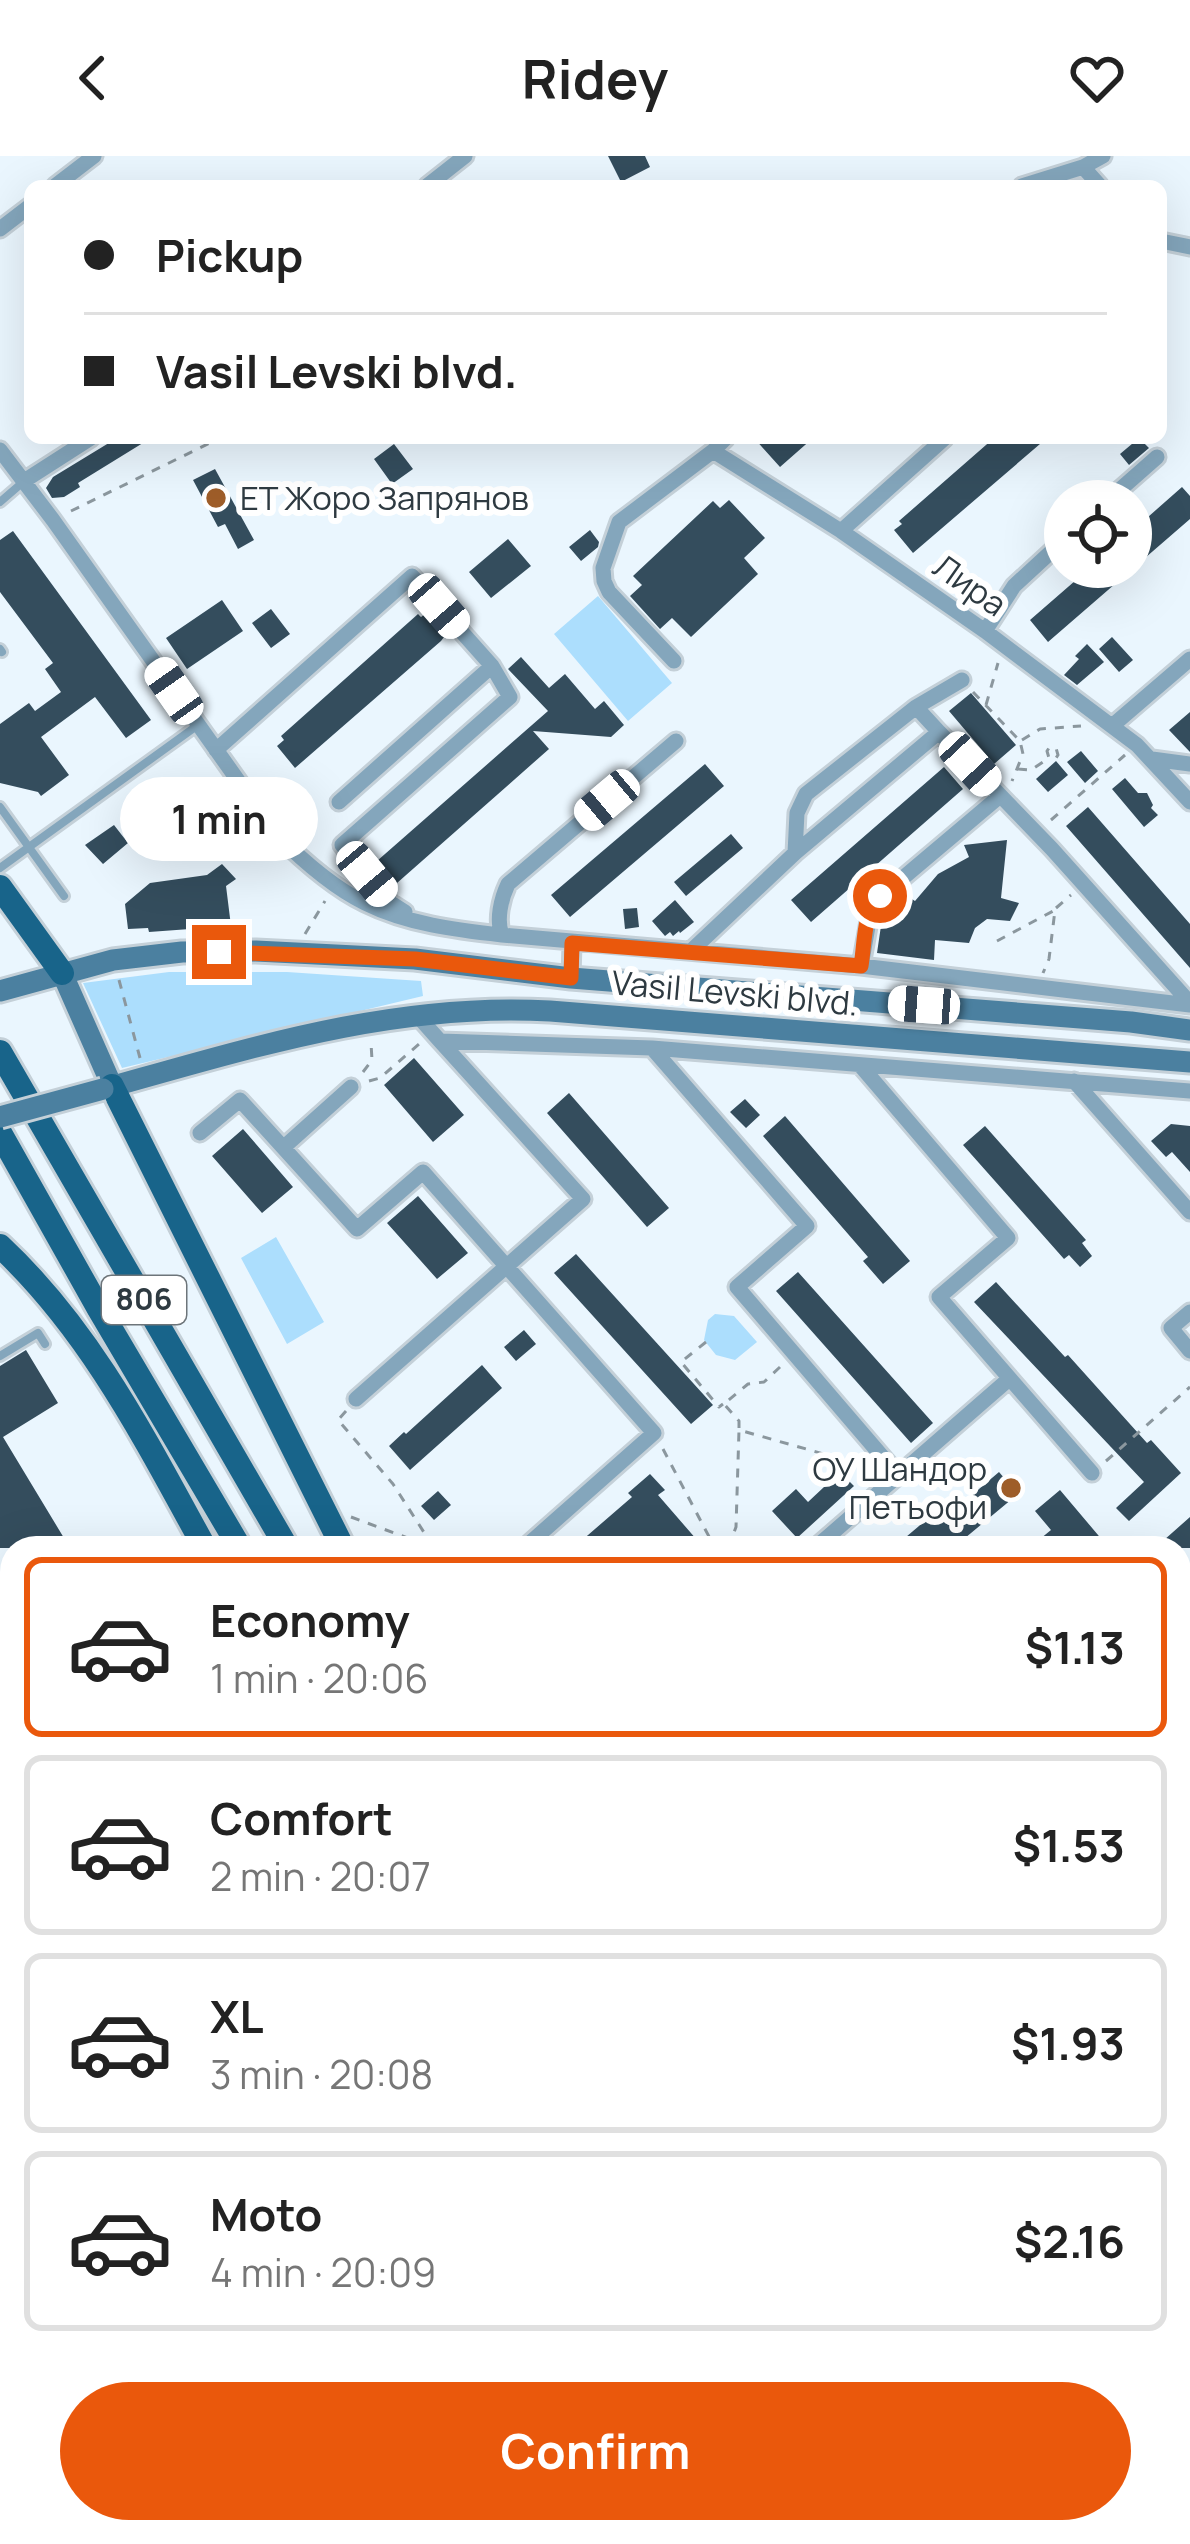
<!DOCTYPE html>
<html lang="en">
<head>
<meta charset="utf-8">
<style>
  body { margin:0; font-family:Manrope,sans-serif; background:#f6f6f6; color:#222; height:100vh; display:flex; flex-direction:column; font-size:45px; white-space:nowrap }
  * { box-sizing:border-box; margin:0 }
  p { font-size:39px; color:#767676 }
  .icon { flex:none; width:66px; height:66px; fill:none; stroke:currentColor; stroke-width:2; stroke-linecap:round; stroke-linejoin:round }
  .map { position:relative; flex:1; overflow:hidden }
  .sheet { position:absolute; left:0px; top:1380px; width:1191px; height:1008px; display:flex; flex-direction:column; background:#fff; border-radius:36px 36px 0 0; box-shadow:0 12px 48px #0002 }
  .sheet>* { flex:none }
  .hud { position:absolute; left:24px; top:24px; width:1143px; height:264px; border-radius:18px; box-shadow:0 12px 48px #0002; display:grid; align-content:center; height:264px; padding:0 60px; background:#fff }
  .tools { position:absolute; left:1044px; top:324px; display:grid; gap:24px }
  .tools a { display:grid; place-items:center; width:108px; height:108px; border-radius:50%; background:#fff; box-shadow:0 12px 48px #0002; font-size:60px }
  .end { position:absolute; width:54px; height:54px; margin:-27px; border:15px solid #ea580c; background:#fff; box-shadow:0 0 0 6px #fff }
  .from { border-radius:50% }
  .bubble { position:absolute; height:84px; border-radius:42px; background:#fff; box-shadow:0 12px 48px #0002; font-size:39px; font-weight:700; line-height:84px; text-align:center }
  .car { position:absolute; width:36px; height:72px; margin:-36px -18px; border-radius:15px; box-shadow:0 0 9px 3px #0007; background:linear-gradient(#fff 24%,#345 0 40%,#fff 0 76%,#345 0 86%,#fff 0) }
  .hud b { display:flex; align-items:center; gap:42px; height:114px; font-size:45px }
  .hud b+b { border-top:3px solid #e0e0e0 }
  .hud i { width:30px; height:30px; background:#222 }
  ul { padding:21px 0 0; list-style:none }
  li { display:flex; align-items:center; gap:36px; height:180px; margin:0 24px 18px; padding:0 36px; border:6px solid #e0e0e0; border-radius:18px }
  li div { flex:1 }
  li b { display:block; font-size:45px }
  li em { font-style:normal; font-weight:700 }
  li.selected { border-color:#ea580c }
  li>.icon { width:108px; height:108px; stroke-width:1.5 }
  .primary-button { display:flex; gap:24px; margin-top:auto; padding:24px 60px }
  .primary-button a { flex:1; height:138px; border-radius:72px; background:#ea580c; color:#fff; font-size:48px; font-weight:700; line-height:138px; text-align:center }
  header { display:flex; justify-content:space-between; align-items:center; height:156px; padding:0 60px; background:#fff; font-size:54px; font-weight:700 }
  .map>svg:first-child { display:block }
  .green { fill:#acdefd }
  .building { fill:#344d5d }
  .lines { fill:none; stroke-linecap:round; stroke-linejoin:round }
  .lane-casing { stroke:#c4d0d8; stroke-width:14 }
  .street-casing { stroke:#c4d0d8; stroke-width:21 }
  .secondary-casing { stroke:#c4d0d8; stroke-width:27 }
  .primary-casing { stroke:#c4d0d8; stroke-width:30 }
  .path { stroke:#8b979e; stroke-width:3; stroke-dasharray:9 9; stroke-linecap:butt }
  .lane { stroke:#84a6bc; stroke-width:8 }
  .street { stroke:#84a6bc; stroke-width:15 }
  .secondary { stroke:#4b80a0; stroke-width:21 }
  .primary { stroke:#18648a; stroke-width:24 }
  .secondary-bridge-casing { stroke:#c4d0d8; stroke-width:27; stroke-linecap:butt }
  .secondary-bridge { stroke:#4b80a0; stroke-width:21 }
  .route { stroke:#ea580c; stroke-width:15 }
  .poi-dot { fill:#9e5d29; stroke:#fff; stroke-width:4.5 }
  .labels { text-anchor:middle; stroke-width:12; stroke-linejoin:round; paint-order:stroke }
  .shield { fill:#fff; stroke:#6d757a; stroke-width:3 }
  .shield-label { font-size:30px; font-weight:bold; fill:#2e3a41 }
  .poi-label { font-size:33px; fill:#2e3a41; stroke:#fff; text-anchor:start }
  .street-label { font-size:33px; fill:#2e3a41; stroke:#fff }
</style>
</head>
<body>
<header><svg class="icon" aria-label="back" viewBox="0 0 24 24"><path d="M15 5l-7 7 7 7"/></svg>Ridey<svg class="icon" aria-label="heart" viewBox="0 0 24 24"><path d="M12 20l-8-8c-3-5 5-10 8-4 3-6 11-1 8 4z"/></svg></header>
<div class="map">
<svg width="1190" height="2388" viewBox="0 0 1190 2388">
  <rect width="100%" height="100%" fill="#eaf6fe"/>
  <path class="green" d="M 598,440 L 672,527 L 628,565 L 554,478 Z
    M 169,816 L 287,816 L 421,825 L 423,840 L 122,912 L 83,827 Z
    M 276,1081 L 324,1166 L 287,1188 L 241,1102 Z
    M 715,1158 L 734,1160 L 757,1186 L 735,1204 L 716,1199 L 704,1184 L 708,1164 Z"/>
  <path class="building" d="M 608,0 L 645,0 L 650,11 L 621,26 Z
    M 117,282 L 151,282 L 78,327 L 80,331 L 64,341 L 52,342 L 46,332 L 53,321 Z
    M 754,282 L 813,282 L 780,311 Z
    M 994,282 L 1047,282 L 913,397 L 894,374 L 902,368 L 899,365 Z
    M 1139,282 L 1149,292 L 1129,309 L 1120,298 Z
    M 394,288 L 413,313 L 392,328 L 374,303 Z
    M 215,313 L 254,384 L 238,393 L 225,368 L 218,371 L 193,324 Z
    M 1182,331 L 1190,340 L 1190,363 L 1048,486 L 1030,464 L 1091,411 L 1131,411 L 1131,376 Z
    M 729,344 L 765,382 L 744,402 L 758,418 L 691,481 L 672,462 L 660,473 L 630,440 L 642,429 L 633,420 L 713,345 L 720,352 Z
    M 590,374 L 599,386 L 598,391 L 581,405 L 569,391 Z
    M 13,375 L 151,564 L 126,582 L 95,541 L 41,581 L 69,619 L 41,640 L 38,636 L 0,627 L 0,568 L 29,547 L 35,555 L 61,536 L 45,513 L 53,507 L 0,436 L 0,384 Z
    M 508,383 L 531,410 L 491,442 L 469,416 Z
    M 222,444 L 243,475 L 187,513 L 166,482 Z
    M 271,453 L 290,478 L 271,492 L 252,467 Z
    M 428,456 L 447,477 L 441,485 L 295,612 L 277,590 L 284,584 L 281,580 L 418,458 L 421,461 Z
    M 1112,481 L 1133,504 L 1119,516 L 1099,493 Z
    M 1087,488 L 1104,506 L 1077,529 L 1064,519 L 1079,503 L 1075,500 Z
    M 521,501 L 549,532 L 565,518 L 595,553 L 604,545 L 624,569 L 611,581 L 533,575 L 549,593 L 397,727 L 377,705 L 548,555 L 508,513 Z
    M 971,537 L 1016,589 L 994,608 L 949,555 Z
    M 1190,556 L 1190,596 L 1169,574 Z
    M 1081,595 L 1098,615 L 1085,627 L 1067,606 Z
    M 1056,605 L 1068,619 L 1048,636 L 1036,623 Z
    M 705,608 L 724,630 L 570,761 L 551,739 Z
    M 944,611 L 963,633 L 811,766 L 791,744 Z
    M 1125,622 L 1138,637 L 1147,637 L 1153,649 L 1151,652 L 1158,659 L 1144,671 L 1112,633 Z
    M 1088,651 L 1190,768 L 1190,812 L 1066,670 Z
    M 114,669 L 128,687 L 103,708 L 85,689 Z
    M 731,678 L 743,692 L 686,740 L 674,726 Z
    M 1007,684 L 1001,742 L 1019,747 L 1010,765 L 987,763 L 975,772 L 969,787 L 935,784 L 934,804 L 877,797 L 882,763 L 897,764 L 904,738 L 915,745 L 938,718 L 969,701 L 964,689 Z
    M 222,708 L 236,723 L 226,730 L 231,770 L 149,776 L 148,772 L 128,773 L 125,748 L 150,727 L 207,719 Z
    M 675,744 L 694,766 L 680,777 L 679,775 L 673,780 L 670,776 L 665,780 L 652,765 Z
    M 637,752 L 639,771 L 625,773 L 623,753 Z
    M 414,902 L 464,959 L 433,986 L 384,929 Z
    M 569,937 L 669,1052 L 647,1071 L 547,957 Z
    M 745,943 L 760,959 L 746,972 L 730,956 Z
    M 785,960 L 910,1105 L 883,1128 L 863,1105 L 868,1101 L 763,980 Z
    M 1171,968 L 1190,970 L 1190,1016 L 1172,996 L 1166,1001 L 1151,985 Z
    M 985,970 L 1086,1084 L 1082,1087 L 1092,1100 L 1080,1111 L 1069,1099 L 1064,1103 L 963,989 Z
    M 243,973 L 293,1031 L 262,1057 L 212,1000 Z
    M 418,1040 L 468,1097 L 437,1123 L 387,1067 Z
    M 576,1098 L 713,1249 L 691,1268 L 554,1117 Z
    M 798,1116 L 933,1267 L 911,1287 L 776,1135 Z
    M 996,1126 L 1065,1201 L 1068,1199 L 1147,1287 L 1151,1284 L 1181,1317 L 1129,1365 L 1116,1352 L 1144,1326 L 974,1146 Z
    M 524,1174 L 536,1188 L 516,1205 L 504,1191 Z
    M 26,1194 L 58,1247 L 3,1281 L 70,1392 L 0,1392 L 0,1210 Z
    M 482,1209 L 502,1232 L 410,1314 L 389,1290 L 404,1276 L 406,1278 Z
    M 840,1316 L 854,1330 L 797,1382 L 772,1355 L 796,1333 L 808,1346 Z
    M 999,1316 L 1018,1338 L 953,1392 L 893,1392 L 945,1348 L 952,1356 Z
    M 650,1318 L 665,1334 L 658,1339 L 697,1384 L 688,1392 L 573,1392 L 632,1341 L 628,1337 Z
    M 1060,1334 L 1109,1392 L 1029,1392 L 1051,1374 L 1035,1355 Z
    M 438,1335 L 451,1349 L 434,1364 L 421,1350 Z
    M 1190,1361 L 1190,1392 L 1155,1392 Z"/>
  <g class="lines">
    <g class="lane-casing">
      <path id="lane" d="M 0,346 L 22,327
        M 0,493 L 2,496
        M 0,651 L 64,740
        M 0,712 L 198,569
        M 0,1200 L 38,1177 L 45,1188
        M 1179,1771 L 1190,1784
        M 1179,1842 L 1190,1832
        M 1179,2317 L 1190,2330
        M 641,2376 L 655,2387
        M 530,2388 L 540,2376
        M 1107,2388 L 1121,2376"/>
    </g>
    <g class="street-casing">
      <path id="street" d="M 1083,11 L 1100,30
        M 55,30 L 94,0
        M 427,30 L 465,0
        M 1022,30 L 1083,11 L 1103,0
        M 0,73 L 30,50
        M 1161,85 L 1190,91
        M 726,282 L 713,295 L 841,375 L 985,475 L 1137,589 L 1190,646
        M 0,294 L 53,364 L 276,678 C 302,704 332,731 365,747 C 407,768 456,774 502,779 L 861,810 L 1190,849
        M 24,325 L 91,282
        M 1107,345 L 1157,301
        M 841,375 L 945,282
        M 985,475 L 1014,430 L 1065,383
        M 674,505 L 609,436 L 604,425 L 603,412 L 619,366 L 713,295
        M 1112,570 L 1190,503
        M 939,576 L 1052,693 L 1190,847
        M 216,594 L 412,420 L 492,510 L 510,541 L 342,689 L 391,747 L 405,756
        M 1152,603 L 1190,608
        M 339,646 L 492,510
        M 795,697 L 797,657 L 806,638 L 916,551 L 962,524
        M 502,779 C 496,764 501,743 508,728 L 676,585
        M 692,794 L 795,697 L 939,576 L 916,551
        M 861,810 L 872,748 L 1000,640
        M 571,822 L 572,787
        M 416,858 L 440,885 L 652,892 L 1190,935
        M 652,892 L 807,1070 L 737,1131 L 898,1319
        M 860,909 L 1008,1082 L 939,1141 L 1092,1317
        M 1074,925 L 1190,1056
        M 200,977 L 240,944 L 357,1073 L 423,1016 L 654,1277 L 524,1392
        M 284,991 L 351,931
        M 1190,1156 L 1171,1172 L 1190,1195
        M 356,1243 L 583,1043 L 440,885
        M 815,1392 L 1009,1223
        M 1179,1693 L 1190,1692
        M 0,1728 L 12,1737
        M 0,1883 L 12,1866
        M 0,1912 L 12,1921
        M 0,2152 L 12,2164
        M 169,2388 L 181,2376
        M 442,2388 L 451,2376"/>
    </g>
    <g class="secondary-casing">
      <path id="secondary" d="M 62,817 L 112,930
        M 0,835 L 113,804 L 182,796 L 256,795 L 415,803 L 571,822 L 1131,866 L 1190,874
        M 103,933 C 250,892 395,846 550,855 L 1190,906
        M 1179,2251 L 1190,2242
        M 951,2388 L 970,2376
        M 1021,2388 L 1038,2376"/>
    </g>
    <g class="primary-casing">
      <path id="primary" d="M 0,731 L 62,817
        M 0,896 L 287,1392
        M 112,930 L 343,1392
        M 0,977 L 99,1153 L 240,1392
        M 0,1090 C 91,1175 146,1285 205,1392
        M 812,2376 L 820,2388
        M 862,2376 L 878,2388"/>
    </g>
    <path class="path" d="M 71,355 L 220,282
      M 973,536 L 1020,585 L 1023,598 L 1012,625
      M 986,549 L 998,507
      M 1022,584 L 1040,573 L 1081,570
      M 1018,613 L 1031,614 L 1049,602 L 1047,595 L 1049,592 L 1056,592 L 1058,599 L 1056,602 L 1049,602
      M 1051,664 L 1125,599
      M 1056,752 L 1071,739
      M 305,778 L 325,745
      M 997,785 L 1055,754 L 1049,803 L 1043,817
      M 119,824 L 140,902
      M 363,916 L 372,904 L 371,887
      M 369,925 L 380,922 L 419,888
      M 706,1186 L 681,1206 L 719,1251 L 723,1248
      M 346,1255 L 338,1264 L 393,1328 L 434,1392
      M 739,1272 L 739,1265 L 724,1248 L 748,1228 L 764,1226 L 780,1211
      M 663,1293 L 715,1392
      M 1106,1305 L 1190,1231
      M 351,1361 L 432,1391
      M 308,1383 L 313,1392
      M 728,1392 L 736,1371 L 739,1274 L 852,1306
      M 1179,1590 L 1190,1581
      M 746,2376 L 757,2388
      M 745,2388 L 755,2376"/>
    <use href="#lane" class="lane"/>
    <use href="#street" class="street"/>
    <use href="#secondary" class="secondary"/>
    <use href="#primary" class="primary"/>
    <g class="secondary-bridge-casing">
      <path id="secondary-bridge" d="M 0,961 L 103,933"/>
    </g>
    <use href="#secondary-bridge" class="secondary-bridge"/>
  </g>
  <g class="lines">
    <path class="route" d="M 219,796 L 415,803 L 571,822 L 572,787 L 861,810 C 865,786 863,757 880,740"/>
  </g>
  <g class="poi-dot">
    <circle cx="216" cy="342" r="12"/>
    <circle cx="1011" cy="1332" r="12"/>
  </g>
  <g class="labels">
    <rect class="shield" x="102" y="1120" width="84" height="48" rx="9"/>
    <g class="shield-label">
      <text x="144" y="1154">806</text>
    </g>
    <g class="poi-label">
      <text x="240" y="354">ЕТ Жоро Запрянов</text>
      <text x="987" y="1325" text-anchor="end">ОУ Шандор<tspan x="987" dy="38">Петьофи</tspan></text>
    </g>
    <g class="street-label">
      <text transform="translate(970 429) rotate(35)" y="12">Лира</text>
      <text transform="translate(735 837) rotate(5)" y="12">Vasil Levski blvd.</text>
    </g>
  </g>
</svg>
<div class="tools">
<a><svg class="icon" aria-label="locate" viewBox="0 0 24 24"><circle cx="12" cy="12" r="6"/><path d="M12 2v4M12 18v4M2 12h4M18 12h4"/></svg></a>
</div>
<i class="end from" style="left:880px;top:740px"></i>
<i class="end" style="left:219px;top:796px"></i>
<div class="bubble" style="left:120px;top:621px;width:198px">1 min</div>
<i class="car" style="left:439px;top:450px;rotate:139deg"></i>
<i class="car" style="left:174px;top:535px;rotate:325deg"></i>
<i class="car" style="left:970px;top:608px;rotate:137deg"></i>
<i class="car" style="left:607px;top:644px;rotate:230deg"></i>
<i class="car" style="left:367px;top:718px;rotate:140deg"></i>
<i class="car" style="left:924px;top:849px;rotate:274deg"></i>
<div class="hud">
<b><i class="from"></i>Pickup</b>
<b><i></i>Vasil Levski blvd.</b>
</div>
<section class="sheet">
<ul>
<li class="selected"><svg class="icon" aria-label="car" viewBox="0 0 24 24"><path d="M5 17H2v-5l4-1 3-4h7l3 4 3 1v5h-3M9 17h6M6 11h13"/><circle cx="7" cy="17" r="2"/><circle cx="17" cy="17" r="2"/></svg><div><b>Economy</b><p>1 min · 20:06</p></div><em>$1.13</em></li>
<li><svg class="icon" aria-label="car" viewBox="0 0 24 24"><path d="M5 17H2v-5l4-1 3-4h7l3 4 3 1v5h-3M9 17h6M6 11h13"/><circle cx="7" cy="17" r="2"/><circle cx="17" cy="17" r="2"/></svg><div><b>Comfort</b><p>2 min · 20:07</p></div><em>$1.53</em></li>
<li><svg class="icon" aria-label="car" viewBox="0 0 24 24"><path d="M5 17H2v-5l4-1 3-4h7l3 4 3 1v5h-3M9 17h6M6 11h13"/><circle cx="7" cy="17" r="2"/><circle cx="17" cy="17" r="2"/></svg><div><b>XL</b><p>3 min · 20:08</p></div><em>$1.93</em></li>
<li><svg class="icon" aria-label="car" viewBox="0 0 24 24"><path d="M5 17H2v-5l4-1 3-4h7l3 4 3 1v5h-3M9 17h6M6 11h13"/><circle cx="7" cy="17" r="2"/><circle cx="17" cy="17" r="2"/></svg><div><b>Moto</b><p>4 min · 20:09</p></div><em>$2.16</em></li>
</ul>
<div class="primary-button"><a>Confirm</a></div>
</section>
</div>
</body>
</html>
